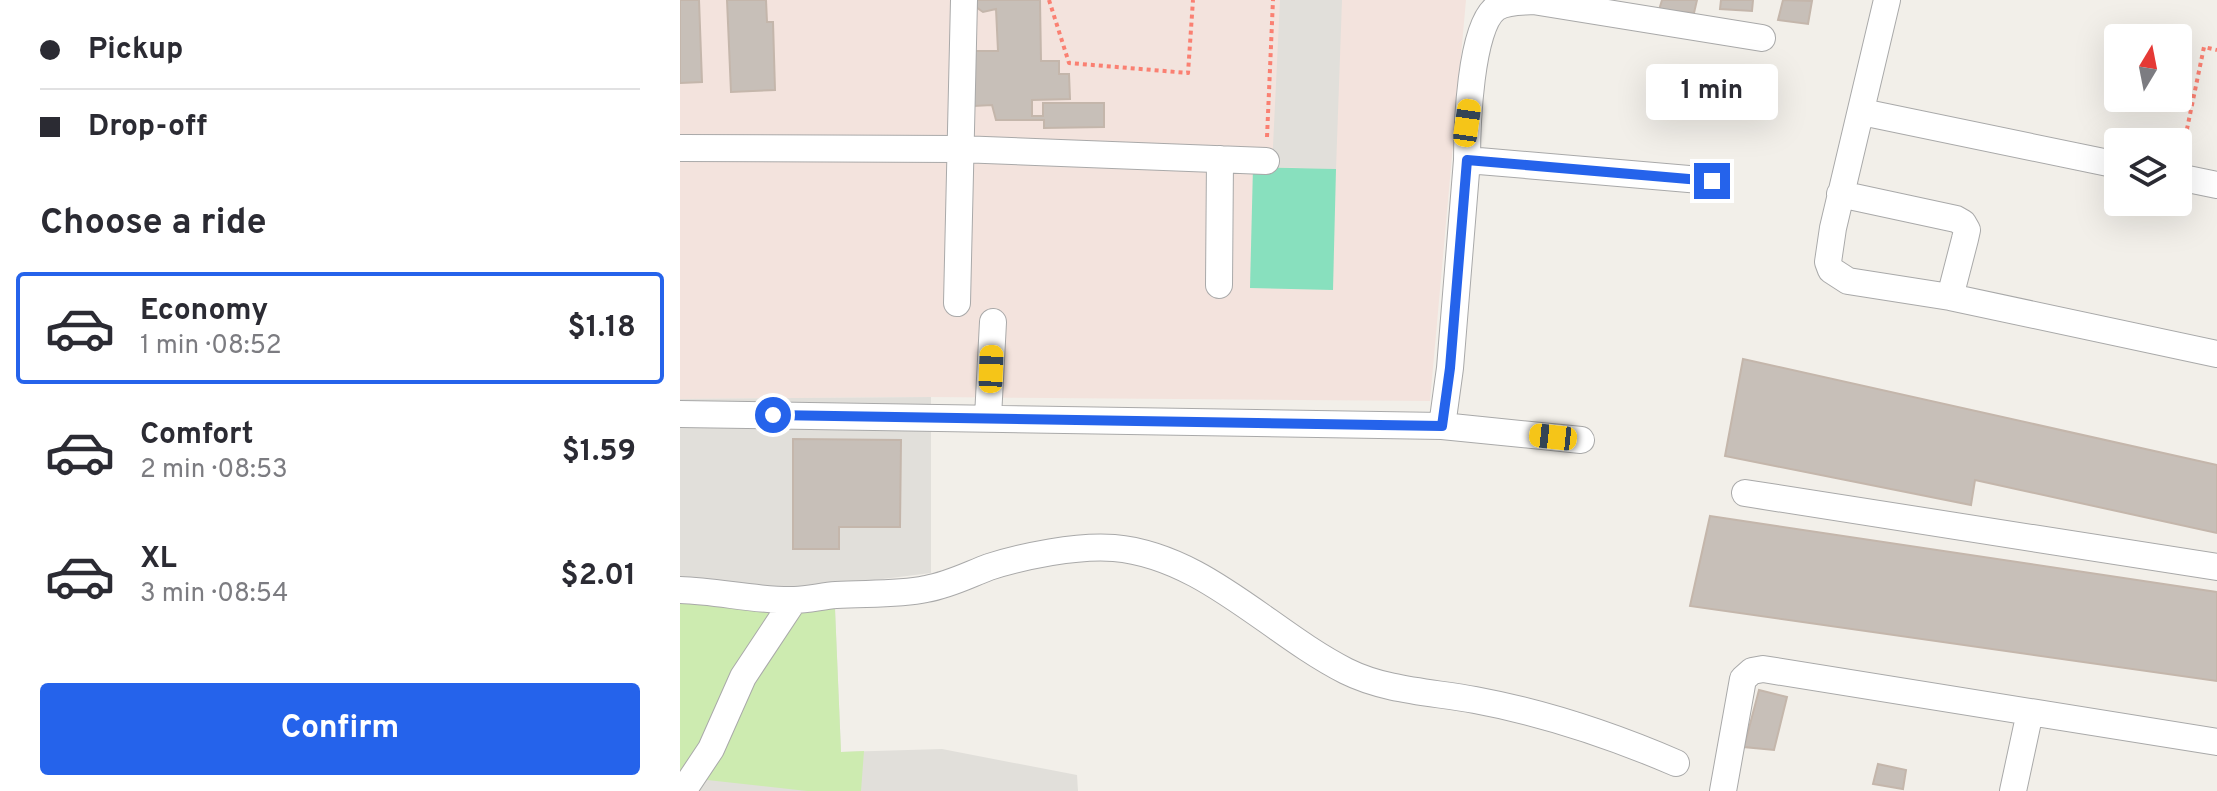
<!DOCTYPE html>
<html lang="en">
<head>
<meta charset="utf-8">
<style>
  body { margin:0; font-family:Overpass,sans-serif; background:#f2f2f3; color:#2b2b33; height:100vh; display:flex; flex-direction:column; font-size:30px; white-space:nowrap }
  * { box-sizing:border-box; margin:0 }
  p { font-size:26px; color:#7c7c81 }
  .icon { flex:none; width:44px; height:44px; fill:none; stroke:currentColor; stroke-width:2; stroke-linecap:round; stroke-linejoin:round }
  .map { position:relative; flex:1; overflow:hidden }
  .drawer { display:flex; flex-direction:column; background:#fff; width:680px }
  .drawer>* { flex:none }
  .banner { display:grid; align-content:center; height:176px; padding:0 40px; background:#fff }
  .needle { width:52px; rotate:10deg }
  .controls { position:absolute; left:1424px; top:24px; display:grid; gap:16px }
  .controls a { display:grid; place-items:center; width:88px; height:88px; border-radius:8px; background:#fff; box-shadow:0 8px 32px #0002; font-size:40px }
  .end { position:absolute; width:36px; height:36px; margin:-18px; border:10px solid #2563eb; background:#fff; box-shadow:0 0 0 4px #fff }
  .from { border-radius:50% }
  .bubble { position:absolute; height:56px; border-radius:8px; background:#fff; box-shadow:0 8px 32px #0002; font-size:26px; font-weight:700; line-height:56px; text-align:center }
  .car { position:absolute; width:24px; height:48px; margin:-24px -12px; border-radius:10px; box-shadow:0 0 6px 2px #0007; background:linear-gradient(#f5c518 24%,#345 0 40%,#f5c518 0 76%,#345 0 86%,#f5c518 0) }
  .banner b { display:flex; align-items:center; gap:28px; height:76px; font-size:30px }
  .banner b+b { border-top:2px solid #e1e1e2 }
  .banner i { width:20px; height:20px; background:#2b2b33 }
  ul { padding:0; list-style:none }
  li { display:flex; align-items:center; gap:24px; height:112px; margin:0 16px 12px; padding:0 24px; border:4px solid transparent; border-radius:8px }
  li div { flex:1 }
  li b { display:block; font-size:30px }
  li em { font-style:normal; font-weight:700 }
  li.current { border-color:#2563eb }
  li>.icon { width:72px; height:72px; stroke-width:1.5 }
  h2 { padding:0 40px; font-size:36px; line-height:96px }
  .primary-button { display:flex; gap:16px; margin-top:auto; padding:16px 40px }
  .primary-button a { flex:1; height:92px; border-radius:8px; background:#2563eb; color:#fff; font-size:32px; font-weight:700; line-height:92px; text-align:center }
  main { display:flex; flex:1; min-height:0 }
  .map>svg:first-child { display:block }
  .military { fill:#f3e3dd }
  .airport { fill:#e1dfda }
  .grass { fill:#cdebb0 }
  .pitch { fill:#88e0be }
  .building { fill:#c7bfb8; stroke:#c4b6ab; stroke-width:2 }
  .lines { fill:none; stroke-linecap:round; stroke-linejoin:round }
  .minor-casing { stroke:#a9a9a9; stroke-width:28 }
  .path { stroke:#fa8072; stroke-width:4; stroke-dasharray:4 4; stroke-linecap:butt }
  .minor { stroke:#fff; stroke-width:26 }
  .route { stroke:#2563eb; stroke-width:10 }
</style>
</head>
<body>
<main>
<section class="drawer">
<div class="banner">
<b><i class="from"></i>Pickup</b>
<b><i></i>Drop-off</b>
</div>
<h2>Choose a ride</h2>
<ul>
<li class="current"><svg class="icon" aria-label="car" viewBox="0 0 24 24"><path d="M5 17H2v-5l4-1 3-4h7l3 4 3 1v5h-3M9 17h6M6 11h13"/><circle cx="7" cy="17" r="2"/><circle cx="17" cy="17" r="2"/></svg><div><b>Economy</b><p>1 min · 08:52</p></div><em>$1.18</em></li>
<li><svg class="icon" aria-label="car" viewBox="0 0 24 24"><path d="M5 17H2v-5l4-1 3-4h7l3 4 3 1v5h-3M9 17h6M6 11h13"/><circle cx="7" cy="17" r="2"/><circle cx="17" cy="17" r="2"/></svg><div><b>Comfort</b><p>2 min · 08:53</p></div><em>$1.59</em></li>
<li><svg class="icon" aria-label="car" viewBox="0 0 24 24"><path d="M5 17H2v-5l4-1 3-4h7l3 4 3 1v5h-3M9 17h6M6 11h13"/><circle cx="7" cy="17" r="2"/><circle cx="17" cy="17" r="2"/></svg><div><b>XL</b><p>3 min · 08:54</p></div><em>$2.01</em></li>
</ul>
<div class="primary-button"><a>Confirm</a></div>
</section>
<div class="map">
<svg width="1537" height="791" viewBox="0 0 1537 791">
  <rect width="100%" height="100%" fill="#f2efe9"/>
  <path class="military" d="M 0,0 L 786,0 L 750,401 L 251,397 L 0,399 Z"/>
  <path class="airport" d="M 600,0 L 662,0 L 656,169 L 592,167 Z
    M 251,397 L 251,573 L 154,585 L 161,752 L 262,749 L 397,775 L 398,791 L 0,791 L 0,399 Z"/>
  <path class="grass" d="M 0,599 L 155,609 L 161,752 L 184,751 L 181,791 L 127,791 L 0,777 Z"/>
  <path class="pitch" d="M 573,167 L 656,169 L 653,290 L 570,288 Z"/>
  <path class="building" d="M 0,0 L 19,0 L 22,82 L 0,83 Z
    M 47,0 L 86,0 L 87,22 L 93,22 L 95,90 L 51,92 Z
    M 293,0 L 360,0 L 361,61 L 379,61 L 379,74 L 389,74 L 390,99 L 352,100 L 352,116 L 363,116 L 363,103 L 424,103 L 424,127 L 364,128 L 364,120 L 316,120 L 312,105 L 294,106 L 293,51 L 318,51 L 316,9 L 303,12 L 296,7 Z
    M 982,0 L 1017,0 L 1014,13 L 979,10 Z
    M 1041,0 L 1073,0 L 1072,11 L 1040,9 Z
    M 1103,0 L 1132,1 L 1128,24 L 1098,20 Z
    M 1063,359 L 1537,465 L 1537,533 L 1295,480 L 1291,505 L 1045,456 Z
    M 113,439 L 221,440 L 220,527 L 159,527 L 159,549 L 113,549 Z
    M 1030,516 L 1537,592 L 1537,681 L 1010,606 Z
    M 1079,690 L 1107,697 L 1094,750 L 1064,747 Z
    M 1198,764 L 1226,770 L 1223,789 L 1193,784 Z"/>
  <g class="lines">
    <g class="minor-casing">
      <path id="minor" d="M 1207,0 L 1153,228 L 1148,262 L 1151,270 L 1168,281 L 1270,297 L 1537,354
        M 1182,112 L 1438,165
        M 0,148 L 279,149 L 586,161
        M 787,160 C 787,129 790,26 816,8 C 826,1 841,2 853,1 L 1082,38
        M 1498,177 L 1537,185
        M 1160,194 L 1276,219 L 1283,223 L 1287,230 L 1285,239 L 1270,297
        M 539,285 L 540,159
        M 277,303 L 284,0
        M 0,414 L 762,426 L 770,368 L 787,160 L 1032,181
        M 308,417 L 313,322
        M 762,426 L 901,440
        M 1065,493 L 1537,567
        M 0,590 C 38,591 76,601 114,600 C 128,600 142,596 156,595 C 186,593 217,595 246,589 C 269,585 288,575 309,567 C 344,556 397,545 434,548 C 524,556 589,632 666,671 C 706,691 752,692 795,700 C 865,713 931,735 996,763
        M 3,791 L 31,749 L 63,677 L 114,600
        M 1043,791 L 1063,679 L 1072,671 L 1083,669 L 1537,742
        M 1333,791 L 1350,712"/>
    </g>
    <path class="path" d="M 369,0 L 389,63 L 508,73 L 513,0
      M 587,137 L 593,0
      M 1502,153 L 1524,47 L 1537,50"/>
    <use href="#minor" class="minor"/>
  </g>
  <g class="lines">
    <path class="route" d="M 93,415 L 762,426 L 770,368 L 787,160 L 1032,181"/>
  </g>
</svg>
<div class="controls">
<a><svg class="needle" viewBox="-14 -14 28 28"><path d="M0-13l5 13h-10z" fill="#e53935"/><path d="M0 13l5-13h-10z" fill="#7c7c81"/></svg></a>
<a><svg class="icon" aria-label="layers" viewBox="0 0 24 24"><path d="M12 4l9 5-9 5-9-5zM3 14l9 5 9-5"/></svg></a>
</div>
<i class="end from" style="left:93px;top:415px"></i>
<i class="end" style="left:1032px;top:181px"></i>
<div class="bubble" style="left:966px;top:64px;width:132px">1 min</div>
<i class="car" style="left:787px;top:123px;rotate:8deg"></i>
<i class="car" style="left:311px;top:369px;rotate:2deg"></i>
<i class="car" style="left:873px;top:437px;rotate:276deg"></i>
</div>
</main>
</body>
</html>
